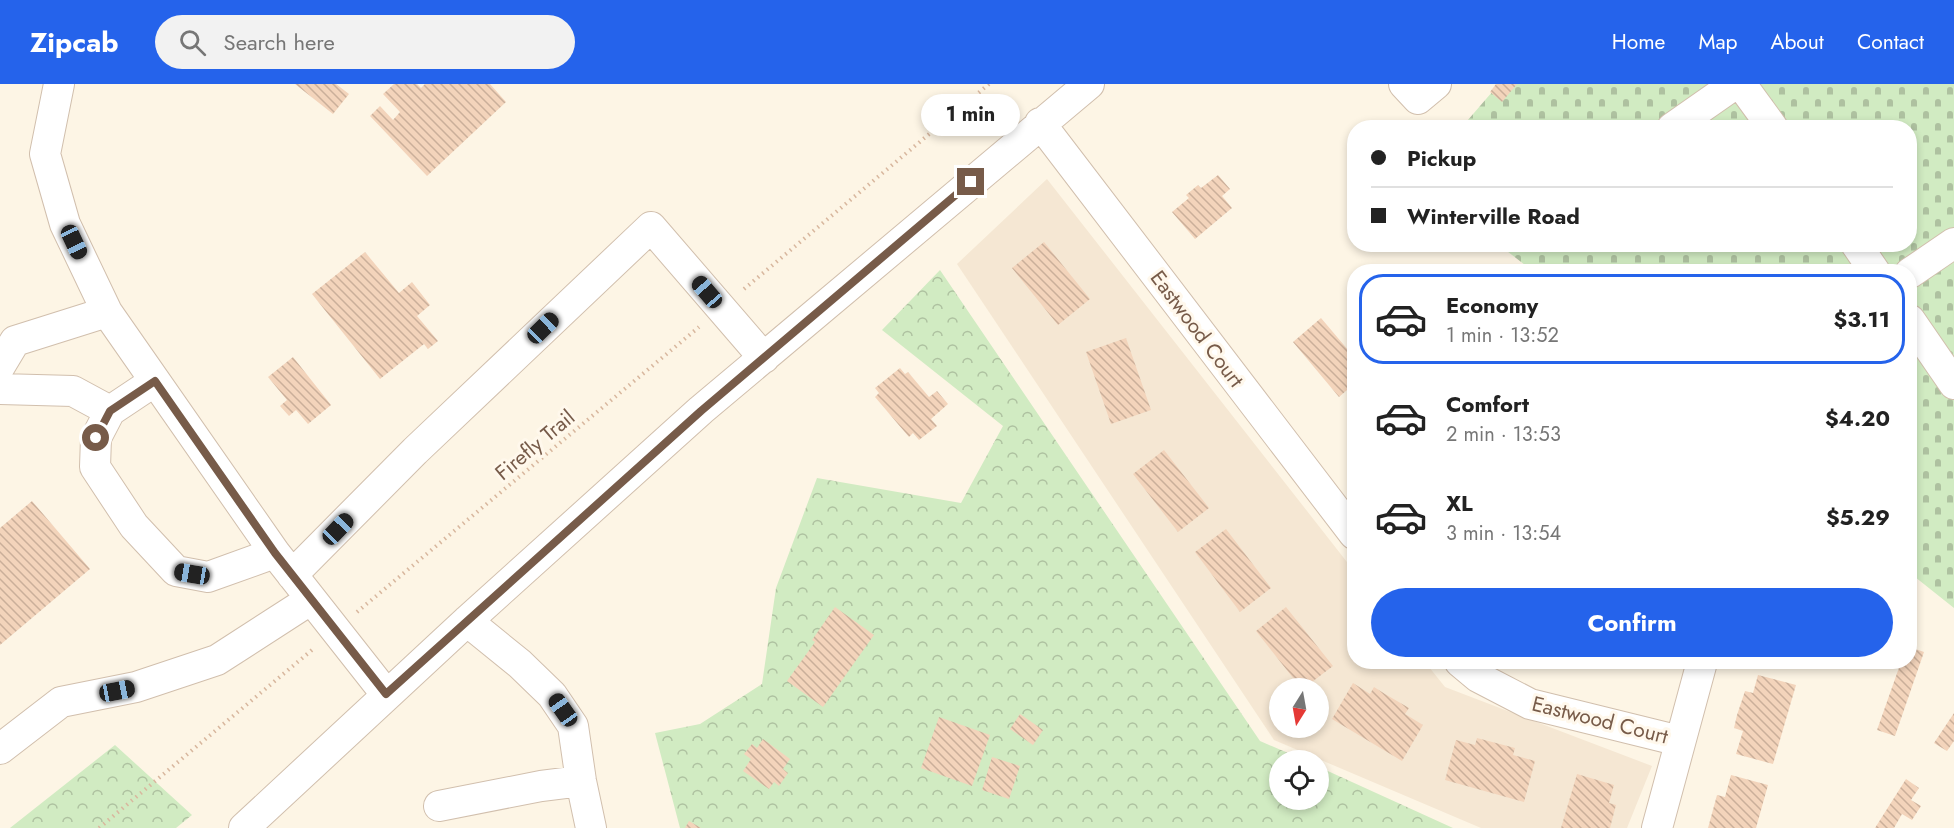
<!DOCTYPE html>
<html lang="en">
<head>
<meta charset="utf-8">
<style>
  body { margin:0; font-family:Jost,sans-serif; background:#f2f2f2; color:#222; height:100vh; display:flex; flex-direction:column; font-size:22px; white-space:nowrap }
  * { box-sizing:border-box; margin:0 }
  p { font-size:20px; color:#767676 }
  .icon { flex:none; width:33px; height:33px; fill:none; stroke:currentColor; stroke-width:2; stroke-linecap:round; stroke-linejoin:round }
  .map { position:relative; flex:1; overflow:hidden }
  .side { position:absolute; left:1347px; top:180px; width:570px; height:405px; display:flex; flex-direction:column; background:#fff; border-radius:24px; box-shadow:0 3px 9px #0003 }
  .side>* { flex:none }
  .guide { position:absolute; left:1347px; top:36px; width:570px; height:132px; border-radius:24px; box-shadow:0 3px 9px #0003; display:grid; align-content:center; height:132px; padding:0 24px; background:#fff }
  .needle { width:39px; rotate:191deg }
  .buttons { position:absolute; left:1269px; top:594px; display:grid; gap:12px }
  .buttons a { display:grid; place-items:center; width:60px; height:60px; border-radius:50%; background:#fff; box-shadow:0 3px 9px #0003; font-size:30px }
  .end { position:absolute; width:27px; height:27px; margin:-14px; border:8px solid #775b49; background:#fff; box-shadow:0 0 0 3px #fff }
  .from { border-radius:50% }
  .bubble { position:absolute; height:42px; border-radius:21px; background:#fff; box-shadow:0 3px 9px #0003; font-size:20px; font-weight:700; line-height:42px; text-align:center }
  .car { position:absolute; width:18px; height:36px; margin:-18px -9px; border-radius:8px; box-shadow:0 0 4px 2px #0007; background:linear-gradient(#222 24%,#8ab4d8 0 40%,#222 0 76%,#8ab4d8 0 86%,#222 0) }
  .guide b { display:flex; align-items:center; gap:21px; height:57px; font-size:22px }
  .guide b+b { border-top:2px solid #e0e0e0 }
  .guide i { width:15px; height:15px; background:#222 }
  ul { padding:10px 0 0; list-style:none }
  li { display:flex; align-items:center; gap:18px; height:90px; margin:0 12px 9px; padding:0 12px; border:3px solid transparent; border-radius:24px }
  li div { flex:1 }
  li b { display:block; font-size:22px }
  li em { font-style:normal; font-weight:700 }
  li.selected { border-color:#2563eb }
  li>.icon { width:54px; height:54px; stroke-width:1.5 }
  .button { display:flex; gap:12px; margin-top:auto; padding:12px 24px }
  .button a { flex:1; height:69px; border-radius:36px; background:#2563eb; color:#fff; font-size:24px; font-weight:700; line-height:69px; text-align:center }
  header { display:flex; align-items:center; gap:36px; box-sizing:border-box; height:84px; padding:0 30px; background:#2563eb; color:#fff }
  header strong { font-size:28px }
  nav { display:flex; gap:33px; margin-inline-start:auto; font-size:21px }
  .search { width:420px; height:54px; background:#f2f2f2; display:flex; align-items:center; gap:15px; box-sizing:border-box; padding:0 21px; border-radius:33px; color:#767676; font-size:22px }
  .map>svg:first-child { display:block }
  .residential { fill:#f5e7d3; fill-rule:evenodd }
  .forest { fill:url(#forest-crowns) }
  .cemetery { fill:url(#cemetery-stones) }
  .building { fill:url(#building-back-hatch) }
  .lines { fill:none; stroke-linecap:round; stroke-linejoin:round }
  .minor-casing { stroke:#d1bfad; stroke-width:32 }
  .path { stroke:#d8b79e; stroke-width:4; stroke-dasharray:1.5 4.5; stroke-linecap:butt }
  .minor { stroke:#fff; stroke-width:30 }
  .route { stroke:#775b49; stroke-width:8 }
  .labels { text-anchor:middle; stroke-width:6; stroke-linejoin:round; paint-order:stroke }
  .street-label { font-size:21px; fill:#775b49; stroke:#fff8ec }
</style>
</head>
<body>
<header>
<strong>Zipcab</strong>
<div class="search"><svg class="icon" aria-label="search" viewBox="0 0 24 24"><circle cx="10" cy="10" r="6"/><path d="M15 15l6 6"/></svg>Search here</div>
<nav><a>Home</a><a>Map</a><a>About</a><a>Contact</a></nav>
</header>
<div class="map">
<svg width="1954" height="744" viewBox="0 0 1954 744">
  <defs>
    <pattern id="forest-crowns" width="20" height="18" patternUnits="userSpaceOnUse" patternTransform="scale(1.5)"><rect width="20" height="18" fill="#d1ebc2"/><path d="M2 6a3 3 0 1 1 6 0M12 15a3 3 0 1 1 6 0" fill="none" stroke="#aec1a0"/></pattern>
    <pattern id="cemetery-stones" width="16" height="16" patternUnits="userSpaceOnUse" patternTransform="scale(1.5)"><rect width="16" height="16" fill="#d1ebc2"/><path d="M2 7V4a2 2 0 0 1 4 0v3zM10 15v-3a2 2 0 0 1 4 0v3z" fill="#aec1a0"/></pattern>
    <pattern id="building-back-hatch" width="6" height="6" patternUnits="userSpaceOnUse" patternTransform="scale(1.5)"><rect width="6" height="6" fill="#f3d4bb"/><path d="M-1 5l2 2M0 0l6 6M5-1l2 2" fill="none" stroke="#caaf9a"/></pattern>
  </defs>
  <rect width="100%" height="100%" fill="#fdf5e5"/>
  <path class="residential" d="M 1047,95 L 1354,487 L 1354,578 L 1425,578 L 1445,603 L 1652,682 L 1627,744 L 1481,744 L 1274,656 L 957,180 ZM 1280,604 L 1318,604 L 1318,644 L 1280,644 Z"/>
  <path class="forest" d="M 940,186 L 1260,657 L 1304,676 L 1280,676 L 1280,716 L 1318,716 L 1319,683 L 1453,744 L 680,744 L 655,649 L 700,640 L 762,600 L 776,504 L 817,394 L 961,419 L 1003,342 L 882,246 Z
    M 115,661 L 192,731 L 176,744 L 10,744 Z"/>
  <path class="cemetery" d="M 1499,0 L 1954,0 L 1954,524 L 1910,489 L 1910,188 L 1533,187 L 1499,161 L 1910,160 L 1910,44 L 1461,44 Z"/>
  <path class="building" d="M 295,0 L 336,0 L 349,10 L 333,30 Z
    M 394,0 L 417,0 L 421,4 L 425,0 L 490,0 L 506,18 L 427,92 L 370,32 L 380,22 L 393,36 L 400,28 L 383,10 Z
    M 1496,0 L 1517,0 L 1502,18 L 1490,8 Z
    M 1218,91 L 1230,105 L 1222,112 L 1232,124 L 1195,155 L 1172,128 L 1189,114 L 1186,111 L 1198,101 L 1201,104 Z
    M 1044,158 L 1090,215 L 1058,241 L 1012,184 Z
    M 365,168 L 399,209 L 412,198 L 430,221 L 417,232 L 438,257 L 428,265 L 424,260 L 380,295 L 312,210 Z
    M 1321,234 L 1354,273 L 1354,300 L 1339,313 L 1293,258 Z
    M 1126,254 L 1151,326 L 1111,340 L 1086,268 Z
    M 293,273 L 331,321 L 308,340 L 296,326 L 289,332 L 280,322 L 287,316 L 268,293 Z
    M 900,284 L 905,290 L 908,288 L 929,313 L 937,307 L 948,320 L 931,335 L 937,342 L 919,356 L 913,349 L 909,353 L 875,313 L 879,309 L 875,304 Z
    M 1164,366 L 1209,424 L 1178,448 L 1133,390 Z
    M 32,417 L 90,485 L 0,561 L 0,444 Z
    M 1226,445 L 1271,504 L 1240,528 L 1195,468 Z
    M 835,523 L 874,551 L 823,623 L 787,597 L 815,558 L 812,556 Z
    M 1286,523 L 1333,582 L 1304,604 L 1301,604 L 1256,547 Z
    M 1910,563 L 1924,568 L 1895,652 L 1877,646 L 1901,578 L 1910,578 Z
    M 1758,591 L 1796,601 L 1773,680 L 1736,670 L 1743,647 L 1734,644 L 1737,631 L 1745,607 L 1753,609 Z
    M 1353,599 L 1370,610 L 1374,603 L 1385,610 L 1409,624 L 1405,630 L 1423,641 L 1402,677 L 1332,635 Z
    M 1954,629 L 1954,657 L 1947,667 L 1934,659 Z
    M 1020,630 L 1043,646 L 1033,661 L 1010,645 Z
    M 939,633 L 990,651 L 972,702 L 921,684 Z
    M 1477,654 L 1515,664 L 1513,671 L 1535,677 L 1524,718 L 1445,696 L 1456,656 L 1475,661 Z
    M 763,655 L 790,675 L 783,685 L 788,689 L 779,702 L 774,698 L 769,705 L 743,687 L 751,675 L 744,670 L 752,660 L 757,664 Z
    M 992,673 L 1020,682 L 1009,715 L 982,706 Z
    M 1577,690 L 1614,701 L 1609,719 L 1616,721 L 1610,744 L 1561,744 Z
    M 1731,691 L 1768,701 L 1756,744 L 1708,744 L 1717,711 L 1725,713 Z
    M 1906,695 L 1919,704 L 1911,716 L 1921,722 L 1912,736 L 1902,730 L 1894,744 L 1875,744 Z
    M 689,737 L 701,744 L 685,744 Z"/>
  <g class="lines">
    <g class="minor-casing">
      <path id="minor" d="M 59,0 L 45,70 L 65,140 L 107,228 L 275,469 L 386,610
        M 1404,0 L 1418,15 L 1436,0
        M 1741,0 L 1773,44
        M 1040,39 L 1354,450
        M 1672,44 L 1735,0
        M 1856,160 L 1875,188
        M 1910,189 L 1954,159
        M 1910,236 L 1954,300
        M 0,282 L 15,257 L 107,228
        M 155,297 L 110,327 L 96,354 L 95,383 L 134,442 L 176,487 L 208,493 L 275,469
        M 0,305 L 73,307 L 110,327
        M 292,491 L 415,367 L 651,143 L 764,274
        M 467,537 L 520,580 L 552,611 L 573,642 L 581,697 L 591,744
        M 1460,578 L 1478,593 L 1530,620 L 1680,657
        M 0,665 L 61,618 L 136,603 L 217,576 L 310,516
        M 439,722 L 541,702 L 581,697
        M 244,744 L 467,537 L 701,326 L 1089,0
        M 1657,744 L 1702,578"/>
    </g>
    <path class="path" d="M 744,205 L 989,0
      M 357,528 L 699,243
      M 99,744 L 312,566"/>
    <use href="#minor" class="minor"/>
  </g>
  <g class="lines">
    <path class="route" d="M 96,354 L 110,327 L 155,297 L 275,469 L 386,610 L 701,327 L 971,98"/>
  </g>
  <g class="labels">
    <g class="street-label">
      <text transform="translate(1197 245) rotate(53)" y="7">Eastwood Court</text>
      <text transform="translate(535 361) rotate(-40)" y="7">Firefly Trail</text>
      <text transform="translate(1600 636) rotate(14)" y="7">Eastwood Court</text>
    </g>
  </g>
</svg>
<div class="buttons">
<a><svg class="needle" viewBox="-14 -14 28 28"><path d="M0-13l5 13h-10z" fill="#e53935"/><path d="M0 13l5-13h-10z" fill="#767676"/></svg></a>
<a><svg class="icon" aria-label="locate" viewBox="0 0 24 24"><circle cx="12" cy="12" r="6"/><path d="M12 2v4M12 18v4M2 12h4M18 12h4"/></svg></a>
</div>
<i class="end from" style="left:96px;top:354px"></i>
<i class="end" style="left:971px;top:98px"></i>
<div class="bubble" style="left:921px;top:10px;width:99px">1 min</div>
<i class="car" style="left:74px;top:158px;rotate:155deg"></i>
<i class="car" style="left:707px;top:208px;rotate:319deg"></i>
<i class="car" style="left:543px;top:244px;rotate:46deg"></i>
<i class="car" style="left:338px;top:445px;rotate:44deg"></i>
<i class="car" style="left:192px;top:490px;rotate:280deg"></i>
<i class="car" style="left:117px;top:607px;rotate:79deg"></i>
<i class="car" style="left:563px;top:626px;rotate:325deg"></i>
<div class="guide">
<b><i class="from"></i>Pickup</b>
<b><i></i>Winterville Road</b>
</div>
<section class="side">
<ul>
<li class="selected"><svg class="icon" aria-label="car" viewBox="0 0 24 24"><path d="M5 17H2v-5l4-1 3-4h7l3 4 3 1v5h-3M9 17h6M6 11h13"/><circle cx="7" cy="17" r="2"/><circle cx="17" cy="17" r="2"/></svg><div><b>Economy</b><p>1 min · 13:52</p></div><em>$3.11</em></li>
<li><svg class="icon" aria-label="car" viewBox="0 0 24 24"><path d="M5 17H2v-5l4-1 3-4h7l3 4 3 1v5h-3M9 17h6M6 11h13"/><circle cx="7" cy="17" r="2"/><circle cx="17" cy="17" r="2"/></svg><div><b>Comfort</b><p>2 min · 13:53</p></div><em>$4.20</em></li>
<li><svg class="icon" aria-label="car" viewBox="0 0 24 24"><path d="M5 17H2v-5l4-1 3-4h7l3 4 3 1v5h-3M9 17h6M6 11h13"/><circle cx="7" cy="17" r="2"/><circle cx="17" cy="17" r="2"/></svg><div><b>XL</b><p>3 min · 13:54</p></div><em>$5.29</em></li>
</ul>
<div class="button"><a>Confirm</a></div>
</section>
</div>
</body>
</html>
